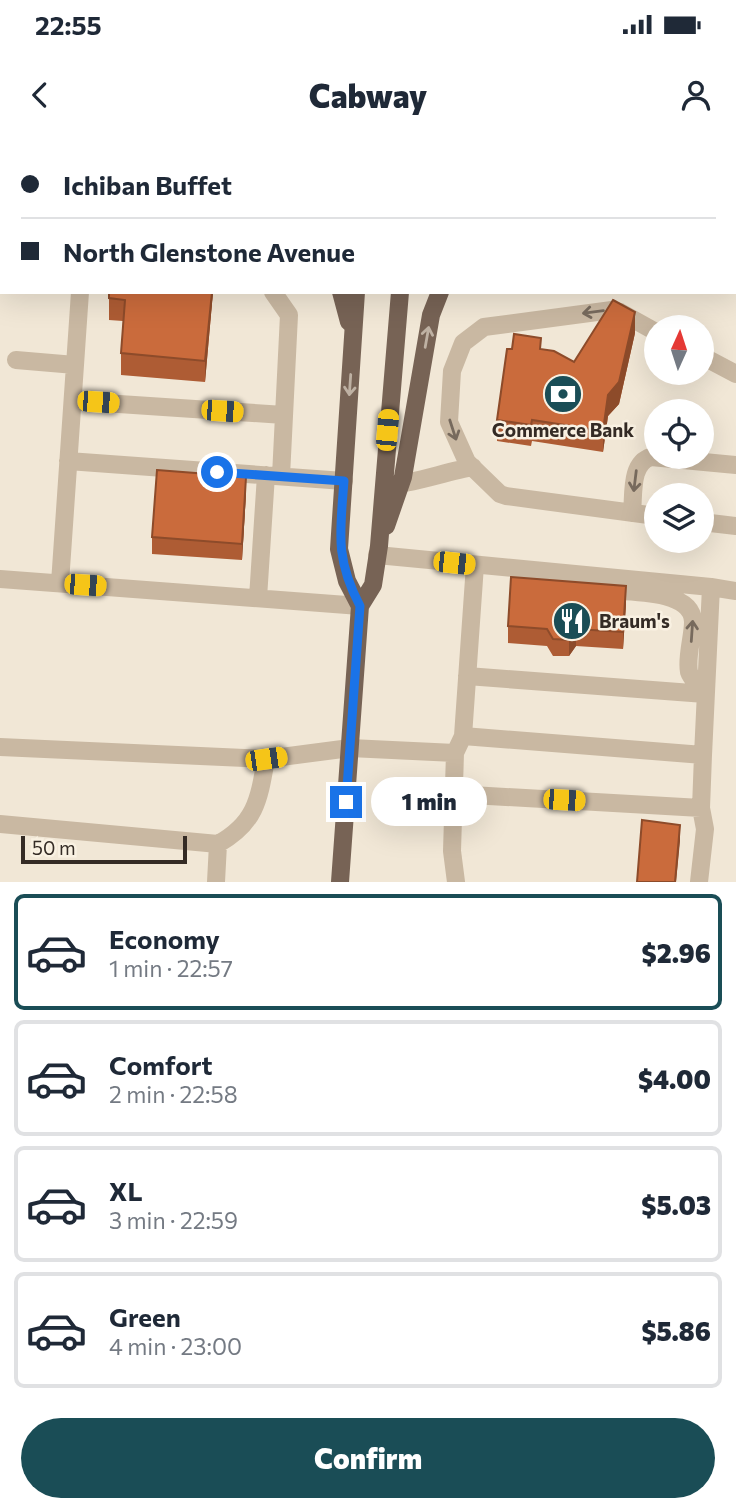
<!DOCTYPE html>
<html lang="en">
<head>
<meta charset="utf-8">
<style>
  body { margin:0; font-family:Commissioner,sans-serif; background:#f2f2f3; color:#1f2937; height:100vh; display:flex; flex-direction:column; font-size:26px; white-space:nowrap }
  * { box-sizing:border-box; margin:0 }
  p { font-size:23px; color:#747a83 }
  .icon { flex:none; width:38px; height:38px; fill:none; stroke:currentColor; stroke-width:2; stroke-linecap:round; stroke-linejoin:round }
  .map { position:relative; height:742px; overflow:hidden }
  .sheet { display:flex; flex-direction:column; background:#fff; flex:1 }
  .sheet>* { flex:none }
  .top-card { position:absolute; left:0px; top:0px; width:737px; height:154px; box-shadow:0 7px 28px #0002; display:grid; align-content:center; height:154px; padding:0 21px; background:#fff }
  .needle { width:46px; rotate:3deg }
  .buttons { position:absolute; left:644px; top:175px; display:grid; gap:14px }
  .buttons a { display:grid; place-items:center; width:70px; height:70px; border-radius:50%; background:#fff; box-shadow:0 7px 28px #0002; font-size:35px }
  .scale { position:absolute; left:21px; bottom:18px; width:166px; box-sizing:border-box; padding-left:7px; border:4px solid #342b25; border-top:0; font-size:19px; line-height:24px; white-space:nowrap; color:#342b25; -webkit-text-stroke:5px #f9f1e2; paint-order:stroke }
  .end { position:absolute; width:32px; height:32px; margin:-16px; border:9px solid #1a73e8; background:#fff; box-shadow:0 0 0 4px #fff }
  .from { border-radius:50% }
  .bubble { position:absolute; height:49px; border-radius:24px; background:#fff; box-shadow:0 7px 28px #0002; font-size:23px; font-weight:800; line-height:49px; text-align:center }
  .car { position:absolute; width:21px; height:42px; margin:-21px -10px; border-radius:9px; box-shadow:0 0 5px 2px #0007; background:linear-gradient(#f5c518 24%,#345 0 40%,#f5c518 0 76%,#345 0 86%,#f5c518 0) }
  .top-card b { display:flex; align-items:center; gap:24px; height:66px; font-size:26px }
  .top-card b+b { border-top:2px solid #e0e1e3 }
  .top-card i { width:18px; height:18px; background:#1f2937 }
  ul { padding:12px 0 0; list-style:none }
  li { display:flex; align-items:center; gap:21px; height:116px; margin:0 14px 10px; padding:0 7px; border:4px solid #e0e1e3; border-radius:10px }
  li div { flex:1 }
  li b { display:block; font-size:26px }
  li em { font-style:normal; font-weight:800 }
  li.on { border-color:#1a4d56 }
  li>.icon { width:63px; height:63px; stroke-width:1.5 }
  .cta { display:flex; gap:14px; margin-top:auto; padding:14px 21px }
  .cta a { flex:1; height:80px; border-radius:42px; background:#1a4d56; color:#fff; font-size:28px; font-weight:800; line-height:80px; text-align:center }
  .status { display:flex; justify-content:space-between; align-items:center; height:49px; padding:0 35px; background:#fff; direction:ltr }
  .status svg { height:19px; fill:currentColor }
  header { display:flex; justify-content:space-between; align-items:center; height:91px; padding:0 21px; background:#fff; font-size:32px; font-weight:800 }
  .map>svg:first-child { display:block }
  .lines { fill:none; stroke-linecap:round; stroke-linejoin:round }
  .minor { stroke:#c9b8a2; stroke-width:18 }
  .major { stroke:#776355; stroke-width:18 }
  .wall { fill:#ae5c34 }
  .shaded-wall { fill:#8d4b2a }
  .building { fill:#ca6b3c; stroke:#8d4b2a; stroke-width:2 }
  .oneway { stroke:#776a5d }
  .oneway2 { stroke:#beb1a3 }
  .route { stroke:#1a73e8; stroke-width:9 }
  .labels { text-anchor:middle; stroke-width:5; stroke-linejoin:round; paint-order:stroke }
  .poi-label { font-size:19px; font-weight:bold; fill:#342b25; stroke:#f9f1e2 }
</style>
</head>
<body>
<div class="status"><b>22:55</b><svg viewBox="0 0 49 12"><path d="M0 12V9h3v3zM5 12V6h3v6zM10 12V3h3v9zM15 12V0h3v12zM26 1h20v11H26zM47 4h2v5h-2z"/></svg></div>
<header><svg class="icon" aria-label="back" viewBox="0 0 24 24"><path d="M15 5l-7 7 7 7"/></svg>Cabway<svg class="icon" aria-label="person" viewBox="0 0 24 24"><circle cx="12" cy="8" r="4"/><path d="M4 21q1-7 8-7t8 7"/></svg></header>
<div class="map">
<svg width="736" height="742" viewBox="0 0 736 742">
  <rect width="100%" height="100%" fill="#f1e7d6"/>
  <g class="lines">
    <path class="minor" d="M 125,0 L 126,2
      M 626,0 L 636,2
      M 697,2 L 697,0
      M 735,12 L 736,12
      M 0,115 L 2,115
      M 273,152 L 289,175 L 281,336
      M 656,192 L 620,172 L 612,170 L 484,187 L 463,203 L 452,231 L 449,282 L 467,322 L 500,354 L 506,356 L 656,376
      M 702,216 L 736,234
      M 16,220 L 75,225 L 60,443
      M 75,225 L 80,152
      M 74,261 L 284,275
      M 68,321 L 344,341
      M 388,345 C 409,345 448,331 473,327
      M 632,373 C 634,354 630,323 651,317 L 736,325
      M 702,382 L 736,386
      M 377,415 L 711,447
      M 0,439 L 360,466
      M 603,450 C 627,452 693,449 693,482 C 693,497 686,517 689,532 C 691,539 701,548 705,554
      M 258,458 L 266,335
      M 467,536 L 705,554
      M 463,596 L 475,425
      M 0,607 L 266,619 L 350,608 L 455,613 L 463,596 L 703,615 L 711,447 L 736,451
      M 455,613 L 452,711 L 456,742
      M 454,654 L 701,668
      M 0,684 L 218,704 C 256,683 259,659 266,619
      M 216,742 L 218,704
      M 699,742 L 705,689 L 701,668 L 703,615"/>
    <path class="major" d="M 446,0 L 448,2
      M 320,2 L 322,0
      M 367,2 L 367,0
      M 416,2 L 416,0
      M 0,18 L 2,18
      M 0,63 L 2,63
      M 735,66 L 736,67
      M 0,82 L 2,82
      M 735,83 L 736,83
      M 735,132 L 736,132
      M 341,152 L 349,182
      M 356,152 L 339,409 L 347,441 L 360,466
      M 386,386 L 403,337 L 431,175 L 440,152
      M 340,742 L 360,466 L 373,445 L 379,406 L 400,152"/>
  </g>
  <path class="wall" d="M 109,152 L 213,152 L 205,242 L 121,235 L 121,213 L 123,181 L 109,180 Z
    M 635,193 L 619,264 L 608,276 L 603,312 L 532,301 L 531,306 L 497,301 L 497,280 L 512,209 L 541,210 L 574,222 Z
    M 246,353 L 242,420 L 152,414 L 152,397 Z
    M 626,463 L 623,509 L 576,506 L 569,516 L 553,516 L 547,506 L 508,503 L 508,486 Z"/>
  <path class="shaded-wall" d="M 212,152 L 213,152 L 205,242 L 205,221 Z
    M 635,172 L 635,193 L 619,264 L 608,276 L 603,312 L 603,291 L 608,255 Z
    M 246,337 L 246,353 L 242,420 L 242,404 Z
    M 626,446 L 626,463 L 623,509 L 623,492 Z
    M 576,489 L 576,506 L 569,516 L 569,500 Z
    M 680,685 L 680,701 L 676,742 L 675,742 Z"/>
  <path class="building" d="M 109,152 L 212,152 L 205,221 L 121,213 L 125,160 L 109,158 Z
    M 613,160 L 635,172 L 619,242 L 608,255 L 603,291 L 532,280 L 531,285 L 497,280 L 507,209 L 512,209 L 514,194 L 541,198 L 540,209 L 554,211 L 574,222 Z
    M 157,330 L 246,337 L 242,404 L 152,397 Z
    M 511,437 L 626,446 L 623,492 L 576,489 L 569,500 L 553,499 L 547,489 L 508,486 Z
    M 642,680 L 680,685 L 675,742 L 637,742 Z"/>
  <defs><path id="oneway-shaft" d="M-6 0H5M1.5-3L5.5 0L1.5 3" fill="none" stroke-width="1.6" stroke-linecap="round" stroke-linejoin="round" transform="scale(1.75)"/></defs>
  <g class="oneway">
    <use href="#oneway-shaft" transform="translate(593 172) rotate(173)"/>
    <use href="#oneway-shaft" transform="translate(453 290) rotate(72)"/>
    <use href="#oneway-shaft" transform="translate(635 341) rotate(97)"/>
    <use href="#oneway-shaft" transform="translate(692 491) rotate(-86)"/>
  </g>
  <g class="oneway2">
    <use href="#oneway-shaft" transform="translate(427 197) rotate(-80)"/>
    <use href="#oneway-shaft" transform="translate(350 245) rotate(94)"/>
  </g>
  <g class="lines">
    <path class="route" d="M 217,332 L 344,341 C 340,393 335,418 360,466 L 346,662"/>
  </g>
  <defs>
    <g id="bank-disc" transform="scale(2.0125)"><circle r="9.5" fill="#1a4d56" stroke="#f9f1e2"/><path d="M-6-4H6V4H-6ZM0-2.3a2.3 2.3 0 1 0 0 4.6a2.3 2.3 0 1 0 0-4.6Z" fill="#fff"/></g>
    <g id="restaurant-disc" transform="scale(2.0125)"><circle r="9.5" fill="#1a4d56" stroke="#f9f1e2"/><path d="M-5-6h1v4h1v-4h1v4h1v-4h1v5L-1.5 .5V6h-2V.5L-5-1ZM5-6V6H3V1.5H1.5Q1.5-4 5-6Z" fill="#fff"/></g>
  </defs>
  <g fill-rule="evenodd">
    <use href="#bank-disc" x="563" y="254"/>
    <use href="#restaurant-disc" x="572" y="481"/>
  </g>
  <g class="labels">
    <g class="poi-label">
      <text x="563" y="297">Commerce Bank</text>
      <text x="599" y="488" text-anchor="start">Braum's</text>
    </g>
  </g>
</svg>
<div class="buttons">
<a><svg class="needle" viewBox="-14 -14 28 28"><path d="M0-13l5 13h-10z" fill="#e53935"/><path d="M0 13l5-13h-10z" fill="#747a83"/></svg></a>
<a><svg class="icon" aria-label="locate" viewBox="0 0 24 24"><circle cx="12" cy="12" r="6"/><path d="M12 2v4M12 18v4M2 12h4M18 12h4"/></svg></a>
<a><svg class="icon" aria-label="layers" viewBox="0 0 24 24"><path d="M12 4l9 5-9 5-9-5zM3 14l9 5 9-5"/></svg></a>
</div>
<div class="scale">50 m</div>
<i class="end from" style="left:217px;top:332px"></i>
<i class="end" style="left:346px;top:662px"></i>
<div class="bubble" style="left:371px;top:637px;width:116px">1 min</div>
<i class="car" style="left:98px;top:262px;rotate:94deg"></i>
<i class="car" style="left:222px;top:271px;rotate:94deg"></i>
<i class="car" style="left:387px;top:290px;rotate:5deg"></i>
<i class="car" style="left:454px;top:423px;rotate:96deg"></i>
<i class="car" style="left:85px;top:445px;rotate:94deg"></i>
<i class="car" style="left:266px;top:619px;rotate:82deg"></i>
<i class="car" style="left:564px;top:660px;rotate:93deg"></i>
<div class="top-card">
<b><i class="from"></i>Ichiban Buffet</b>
<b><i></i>North Glenstone Avenue</b>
</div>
</div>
<section class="sheet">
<ul>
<li class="on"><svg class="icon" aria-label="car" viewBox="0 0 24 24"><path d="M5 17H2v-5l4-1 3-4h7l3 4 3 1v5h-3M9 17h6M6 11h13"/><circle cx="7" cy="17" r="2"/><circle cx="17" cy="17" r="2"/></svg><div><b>Economy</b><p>1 min · 22:57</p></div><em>$2.96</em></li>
<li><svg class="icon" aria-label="car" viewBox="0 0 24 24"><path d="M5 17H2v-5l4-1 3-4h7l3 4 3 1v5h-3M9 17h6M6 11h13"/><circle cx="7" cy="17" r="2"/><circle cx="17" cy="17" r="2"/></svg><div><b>Comfort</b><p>2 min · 22:58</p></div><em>$4.00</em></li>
<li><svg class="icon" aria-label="car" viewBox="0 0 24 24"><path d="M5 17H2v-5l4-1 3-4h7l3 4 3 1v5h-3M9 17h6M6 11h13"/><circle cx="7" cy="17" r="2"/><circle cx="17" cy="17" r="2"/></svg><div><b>XL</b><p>3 min · 22:59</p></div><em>$5.03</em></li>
<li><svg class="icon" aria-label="car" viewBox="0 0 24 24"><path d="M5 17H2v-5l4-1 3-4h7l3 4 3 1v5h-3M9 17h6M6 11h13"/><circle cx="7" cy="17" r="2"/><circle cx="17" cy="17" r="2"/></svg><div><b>Green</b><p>4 min · 23:00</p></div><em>$5.86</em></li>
</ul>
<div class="cta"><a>Confirm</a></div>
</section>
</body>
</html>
